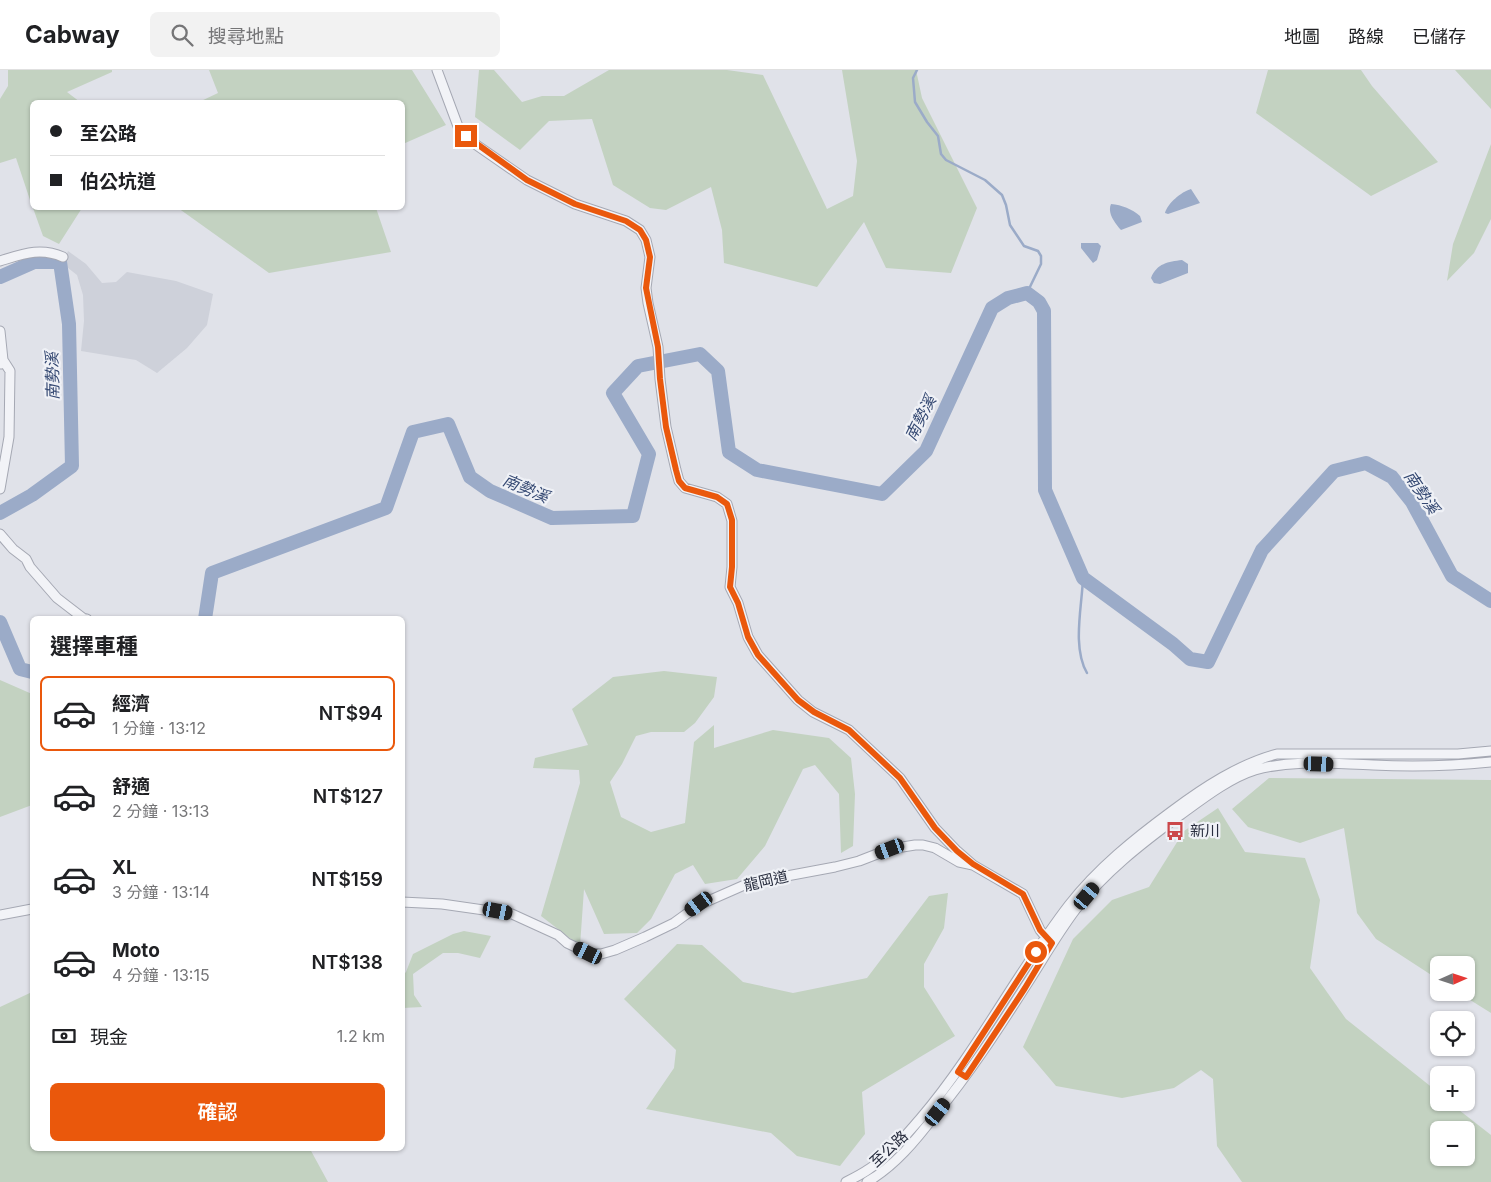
<!DOCTYPE html>
<html lang="zh-TW">
<head>
<meta charset="utf-8">
<style>
  body { margin:0; font-family:Inter,"Noto Sans TC",sans-serif; background:#f2f2f2; color:#202124; height:100vh; display:flex; flex-direction:column; font-size:19px; white-space:nowrap }
  * { box-sizing:border-box; margin:0 }
  p { font-size:16px; color:#757577 }
  .icon { flex:none; width:28px; height:28px; fill:none; stroke:currentColor; stroke-width:2; stroke-linecap:round; stroke-linejoin:round }
  .map { position:relative; flex:1; overflow:hidden }
  .details { position:absolute; left:30px; top:546px; width:375px; height:535px; display:flex; flex-direction:column; background:#fff; border-radius:8px; box-shadow:0 1px 4px #0004 }
  .details>* { flex:none }
  .top-card { position:absolute; left:30px; top:30px; width:375px; height:110px; border-radius:8px; box-shadow:0 1px 4px #0004; display:grid; align-content:center; height:110px; padding:0 20px; background:#fff }
  .needle { width:32px; rotate:87deg }
  .controls { position:absolute; left:1430px; top:886px; display:grid; gap:10px }
  .controls a { display:grid; place-items:center; width:45px; height:45px; border-radius:8px; background:#fff; box-shadow:0 1px 4px #0004; font-size:25px }
  .end { position:absolute; width:22px; height:22px; margin:-11px; border:6px solid #ea580c; background:#fff; box-shadow:0 0 0 2px #fff }
  .from { border-radius:50% }
  .car { position:absolute; width:15px; height:30px; margin:-15px -8px; border-radius:6px; box-shadow:0 0 4px 1px #0007; background:linear-gradient(#222 24%,#8ab4d8 0 40%,#222 0 76%,#8ab4d8 0 86%,#222 0) }
  .top-card b { display:flex; align-items:center; gap:18px; height:48px; font-size:19px }
  .top-card b+b { border-top:1px solid #e0e0e0 }
  .top-card i { width:12px; height:12px; background:#202124 }
  ul { padding:0; list-style:none }
  li { display:flex; align-items:center; gap:15px; height:75px; margin:0 10px 8px; padding:0 10px; border:2px solid transparent; border-radius:8px }
  li div { flex:1 }
  li b { display:block; font-size:19px }
  li em { font-style:normal; font-weight:600 }
  li.active { border-color:#ea580c }
  li>.icon { width:45px; height:45px; stroke-width:1.5 }
  h2 { padding:0 20px; font-size:22px; line-height:60px }
  .pay { display:flex; align-items:center; gap:12px; height:55px; padding:0 20px; font-size:19px }
  .pay p { margin-inline-start:auto }
  .button { display:flex; gap:10px; margin-top:auto; padding:10px 20px }
  .button a { flex:1; height:58px; border-radius:8px; background:#ea580c; color:#fff; font-size:20px; font-weight:600; line-height:58px; text-align:center }
  header { display:flex; align-items:center; gap:30px; box-sizing:border-box; height:70px; padding:0 25px; background:#fff; border-bottom:1px solid #e0e0e0 }
  header strong { font-size:24px }
  nav { display:flex; gap:28px; margin-inline-start:auto; font-size:18px }
  .search { width:350px; height:45px; background:#f2f2f2; display:flex; align-items:center; gap:12px; box-sizing:border-box; padding:0 18px; border-radius:8px; color:#757577; font-size:19px }
  .map>svg:first-child { display:block }
  .built { fill:#ced1da }
  .green { fill:#c3d2c1; fill-rule:evenodd }
  .water { fill:#9babc8 }
  .lines { fill:none; stroke-linecap:round; stroke-linejoin:round }
  .stream { stroke:#9babc8; stroke-width:2.5 }
  .river { stroke:#9babc8; stroke-width:14 }
  .minor-casing { stroke:#a5a8b3; stroke-width:11 }
  .minor { stroke:#f2f3f7; stroke-width:9 }
  .route { stroke:#ea580c; stroke-width:6 }
  .labels { text-anchor:middle; stroke-width:4.5; stroke-linejoin:round; paint-order:stroke }
  .poi-label { font-size:15px; fill:#292e3f; stroke:#eff1f6; text-anchor:start }
  .street-label { font-size:15px; fill:#292e3f; stroke:#eff1f6 }
  .water-label { font-size:16px; font-style:italic; fill:#344872; stroke:#eff1f6 }
</style>
</head>
<body>
<header>
<strong>Cabway</strong>
<div class="search"><svg class="icon" aria-label="search" viewBox="0 0 24 24"><circle cx="10" cy="10" r="6"/><path d="M15 15l6 6"/></svg>搜尋地點</div>
<nav><a>地圖</a><a>路線</a><a>已儲存</a></nav>
</header>
<div class="map">
<svg width="1491" height="1112" viewBox="0 0 1491 1112">
  <rect width="100%" height="100%" fill="#e0e2e9"/>
  <path class="built" d="M 68,181 L 86,194 L 102,213 L 116,212 L 127,202 L 176,211 L 213,224 L 207,255 L 187,278 L 157,303 L 136,290 L 81,281 L 84,251 L 83,225 L 77,205 L 63,194 Z"/>
  <path class="green" d="M 8,0 L 112,0 L 112,2 L 67,22 L 80,32 L 32,32 L 32,136 L 16,88 L 0,93 L 0,29 L 8,16 Z
    M 209,0 L 412,0 L 446,55 L 403,74 L 402,32 L 199,32 L 218,23 Z
    M 479,0 L 494,0 L 522,32 L 542,26 L 564,26 L 609,0 L 727,0 L 763,5 L 827,139 L 853,126 L 857,91 L 842,0 L 916,0 L 922,28 L 977,138 L 951,203 L 886,198 L 864,152 L 817,217 L 724,193 L 722,160 L 711,117 L 666,140 L 650,138 L 613,115 L 592,49 L 549,51 L 520,80 L 475,47 Z
    M 1268,0 L 1361,0 L 1372,16 L 1438,92 L 1371,126 L 1256,43 Z
    M 1455,0 L 1491,0 L 1491,39 Z
    M 1491,74 L 1491,149 L 1474,183 L 1447,211 L 1453,174 Z
    M 33,138 L 82,138 L 59,174 L 43,166 Z
    M 178,138 L 376,138 L 391,182 L 269,203 Z
    M 664,601 L 717,607 L 714,627 L 695,653 L 684,662 L 651,662 L 636,666 L 622,694 L 610,712 L 621,747 L 651,762 L 685,753 L 694,672 L 714,655 L 714,678 L 773,660 L 829,668 L 851,688 L 855,724 L 853,776 L 841,783 L 839,724 L 815,695 L 803,699 L 765,776 L 737,809 L 705,814 L 693,795 L 675,804 L 651,849 L 637,863 L 604,864 L 584,819 L 580,876 L 541,846 L 580,713 L 579,700 L 533,698 L 535,688 L 588,675 L 572,639 L 613,607 Z
    M 0,610 L 32,624 L 32,735 L 0,747 Z
    M 1269,708 L 1491,710 L 1491,943 L 1459,923 L 1466,922 L 1466,895 L 1439,895 L 1439,910 L 1376,869 L 1357,843 L 1344,758 L 1300,773 L 1248,757 L 1232,739 Z
    M 1218,738 L 1245,782 L 1305,788 L 1320,830 L 1310,898 L 1346,949 L 1439,1023 L 1439,1032 L 1450,1033 L 1491,1065 L 1491,1112 L 1242,1112 L 1217,1076 L 1213,1009 L 1201,1000 L 1174,1018 L 1122,1028 L 1056,1016 L 1023,977 L 1073,869 L 1112,830 L 1149,817 L 1184,761 ZM 1439,1060 L 1466,1060 L 1466,1088 L 1439,1088 Z
    M 948,823 L 944,858 L 924,894 L 924,917 L 955,966 L 862,1022 L 865,1064 L 840,1096 L 797,1086 L 771,1063 L 646,1039 L 674,998 L 676,980 L 624,929 L 677,874 L 702,875 L 743,912 L 793,923 L 867,908 L 929,826 Z
    M 464,861 L 491,866 L 480,888 L 458,883 L 443,883 L 413,904 L 414,925 L 422,937 L 403,938 L 403,905 L 406,902 L 413,884 L 453,864 Z
    M 32,922 L 32,1079 L 310,1079 L 328,1112 L 0,1112 L 0,937 Z"/>
  <path class="water" d="M 1191,119 L 1200,133 L 1168,144 L 1165,143 C 1168,133 1181,122 1191,119 Z
    M 1111,134 C 1122,135 1132,139 1140,146 L 1142,152 L 1121,160 C 1115,153 1107,143 1111,134 Z
    M 1081,173 L 1098,173 L 1101,176 L 1097,190 L 1093,193 L 1081,178 Z
    M 1182,190 L 1188,194 L 1188,203 L 1160,214 L 1154,213 L 1151,208 C 1157,193 1168,192 1182,190 Z"/>
  <g class="lines">
    <path class="stream" d="M 917,0 L 913,8 L 915,32 L 927,52 L 938,66 L 941,84 L 946,90 L 985,110 L 1002,125 L 1006,135 L 1010,155 L 1024,176 L 1038,181 L 1041,186 L 1041,194 L 1027,223
      M 1083,508 C 1082,537 1072,577 1087,603"/>
    <path class="river" d="M 0,207 L 34,192 L 60,192 L 69,254 L 72,396 L 32,425 L 0,443
      M 205,549 L 212,503 L 386,438 L 413,362 L 448,354 L 470,407 L 490,421 L 552,448 L 633,446 L 649,384 L 613,323 L 638,296 L 700,284 L 718,301 L 729,382 L 757,400 L 882,424 L 926,381 L 992,238 L 1008,228 L 1027,223 L 1039,232 L 1044,241 L 1045,420 L 1083,508 L 1173,574 L 1190,589 L 1208,592 L 1262,480 L 1334,401 L 1366,393 L 1392,407 L 1412,432 L 1452,506 L 1491,531
      M 0,552 L 20,599 L 32,602"/>
    <g class="minor-casing">
      <path id="minor" d="M 437,0 L 459,59 L 475,74 L 527,110 L 575,134 L 626,151 L 640,160 L 646,170 L 650,187 L 646,218 L 648,233 L 658,277 L 660,309 L 666,357 L 676,400 L 679,411 L 685,418 L 717,427 L 727,434 L 732,451 L 732,497 L 730,517 L 738,533 L 748,567 L 758,585 L 798,630 L 813,642 L 849,660 L 900,708 L 935,758 L 957,781 L 973,795
        M 0,191 C 23,184 40,177 63,187
        M 0,261 L 3,290 L 1,294
        M 0,419 L 9,367 L 10,301 L 3,290
        M 0,464 L 13,479 L 26,489 L 30,497 L 57,528 L 83,548 L 87,549
        M 402,832 L 442,834 L 512,844 L 558,865 L 567,873 L 588,883 L 601,884 L 615,880 L 645,867 L 674,853 L 699,835 L 749,813 L 835,797 L 859,791 L 890,779 L 915,775 L 923,775 L 935,778 L 959,792 L 973,795 L 1023,824 L 1040,860 L 1049,871
        M 0,845 L 32,839
        M 846,1112 C 854,1108 862,1104 869,1099 C 889,1086 905,1066 920,1049 C 977,982 1016,904 1069,835 C 1098,798 1134,769 1172,741 C 1203,718 1239,694 1277,684 L 1458,684 L 1491,681
        M 867,1112 C 895,1096 916,1070 936,1044 C 969,1004 997,961 1025,917 C 1042,891 1057,864 1076,839 C 1105,802 1141,774 1179,746 C 1201,730 1229,708 1255,700 C 1294,689 1334,694 1373,695 C 1412,697 1452,696 1491,692"/>
    </g>
    <use href="#minor" class="minor"/>
  </g>
  <g class="lines">
    <path class="route" d="M 466,66 L 527,110 L 575,134 L 626,151 L 640,160 L 646,170 L 650,187 L 646,218 L 658,277 L 660,309 L 666,357 L 676,400 L 679,411 L 685,418 L 717,427 L 727,434 L 732,450 L 732,497 L 730,517 L 738,533 L 748,567 L 758,585 L 798,630 L 814,642 L 849,660 L 900,708 L 935,758 L 957,781 L 973,794 L 1023,824 L 1040,860 L 1052,873 L 1025,918 L 966,1007 L 958,1002 L 1036,882"/>
  </g>
  <defs>
    <g id="bus-bare" transform="scale(1.5)"><path d="M-5-6H5V4H4V6H2V4H-2V6H-4V4H-5ZM-3.5-4V0h7V-4ZM-3.5 1.2v1.5H-2V1.2ZM2 1.2v1.5H3.5V1.2Z" fill="#cb474a" stroke="#eff1f6" stroke-width="2.5" paint-order="stroke"/></g>
  </defs>
  <g fill-rule="evenodd">
    <use href="#bus-bare" x="1175" y="761"/>
  </g>
  <g class="labels">
    <g class="poi-label">
      <text x="1190" y="766">新川</text>
    </g>
    <g class="street-label">
      <text transform="translate(766 811) rotate(-13)" y="5">龍岡道</text>
      <text transform="translate(889 1079) rotate(-43)" y="5">至公路</text>
    </g>
    <g class="water-label">
      <text transform="translate(52 306) rotate(-91)" y="6">南勢溪</text>
      <text transform="translate(920 348) rotate(-63)" y="6">南勢溪</text>
      <text transform="translate(526 418) rotate(23)" y="6">南勢溪</text>
      <text transform="translate(1422 422) rotate(56)" y="6">南勢溪</text>
    </g>
  </g>
</svg>
<div class="controls">
<a><svg class="needle" viewBox="-14 -14 28 28"><path d="M0-13l5 13h-10z" fill="#e53935"/><path d="M0 13l5-13h-10z" fill="#757577"/></svg></a>
<a><svg class="icon" aria-label="locate" viewBox="0 0 24 24"><circle cx="12" cy="12" r="6"/><path d="M12 2v4M12 18v4M2 12h4M18 12h4"/></svg></a>
<a>+</a>
<a>−</a>
</div>
<i class="end from" style="left:1036px;top:882px"></i>
<i class="end" style="left:466px;top:66px"></i>
<i class="car" style="left:1319px;top:694px;rotate:92deg"></i>
<i class="car" style="left:890px;top:779px;rotate:249deg"></i>
<i class="car" style="left:1087px;top:826px;rotate:40deg"></i>
<i class="car" style="left:699px;top:834px;rotate:234deg"></i>
<i class="car" style="left:498px;top:841px;rotate:101deg"></i>
<i class="car" style="left:588px;top:883px;rotate:296deg"></i>
<i class="car" style="left:938px;top:1042px;rotate:38deg"></i>
<div class="top-card">
<b><i class="from"></i>至公路</b>
<b><i></i>伯公坑道</b>
</div>
<section class="details">
<h2>選擇車種</h2>
<ul>
<li class="active"><svg class="icon" aria-label="car" viewBox="0 0 24 24"><path d="M5 17H2v-5l4-1 3-4h7l3 4 3 1v5h-3M9 17h6M6 11h13"/><circle cx="7" cy="17" r="2"/><circle cx="17" cy="17" r="2"/></svg><div><b>經濟</b><p>1 分鐘 · 13:12</p></div><em>NT$94</em></li>
<li><svg class="icon" aria-label="car" viewBox="0 0 24 24"><path d="M5 17H2v-5l4-1 3-4h7l3 4 3 1v5h-3M9 17h6M6 11h13"/><circle cx="7" cy="17" r="2"/><circle cx="17" cy="17" r="2"/></svg><div><b>舒適</b><p>2 分鐘 · 13:13</p></div><em>NT$127</em></li>
<li><svg class="icon" aria-label="car" viewBox="0 0 24 24"><path d="M5 17H2v-5l4-1 3-4h7l3 4 3 1v5h-3M9 17h6M6 11h13"/><circle cx="7" cy="17" r="2"/><circle cx="17" cy="17" r="2"/></svg><div><b>XL</b><p>3 分鐘 · 13:14</p></div><em>NT$159</em></li>
<li><svg class="icon" aria-label="car" viewBox="0 0 24 24"><path d="M5 17H2v-5l4-1 3-4h7l3 4 3 1v5h-3M9 17h6M6 11h13"/><circle cx="7" cy="17" r="2"/><circle cx="17" cy="17" r="2"/></svg><div><b>Moto</b><p>4 分鐘 · 13:15</p></div><em>NT$138</em></li>
</ul>
<div class="pay"><svg class="icon" aria-label="cash" viewBox="0 0 24 24"><path d="M3 7h18v10H3z"/><circle cx="12" cy="12" r="2"/></svg>現金<p>1.2 km</p></div>
<div class="button"><a>確認</a></div>
</section>
</div>
</body>
</html>
